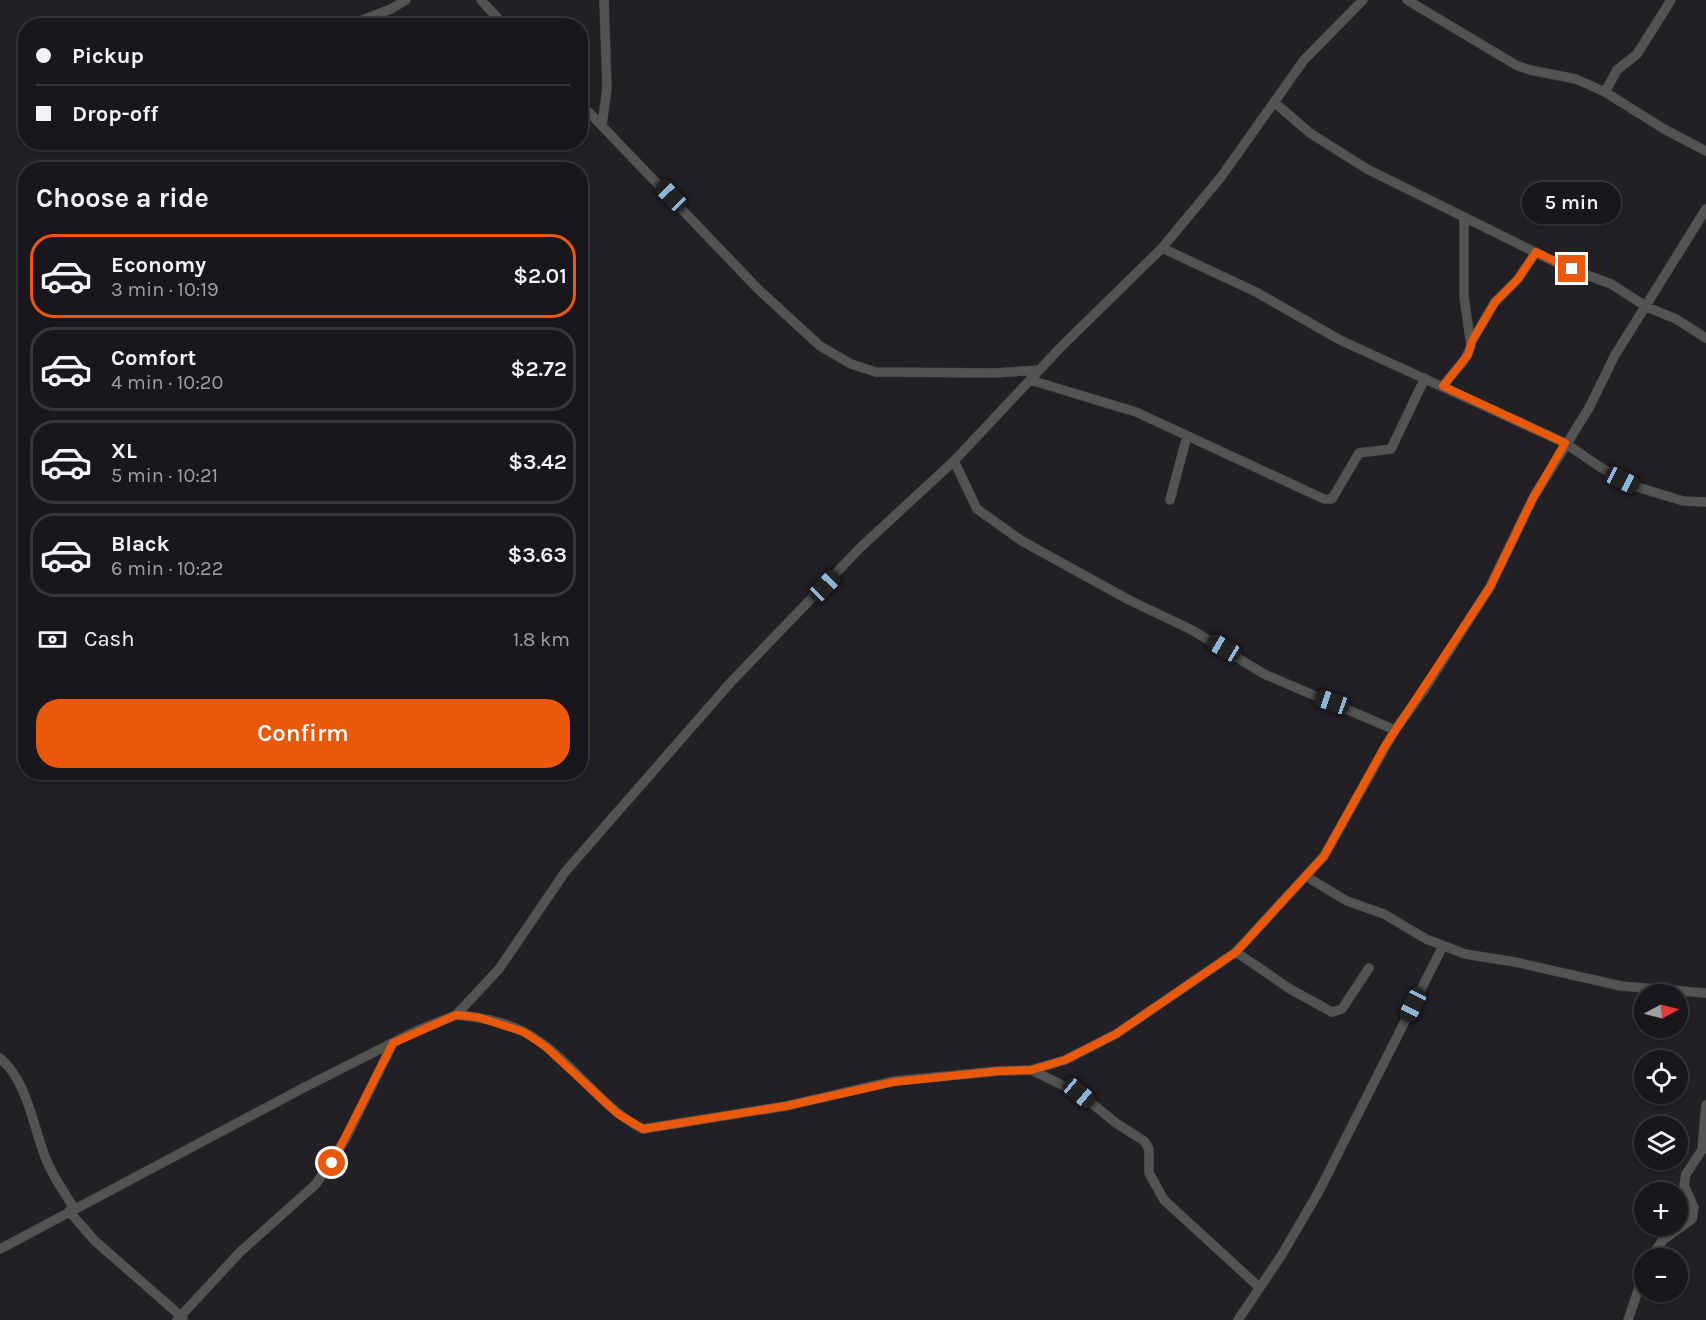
<!DOCTYPE html>
<html lang="en">
<head>
<meta charset="utf-8">
<style>
  body { margin:0; font-family:Karla,sans-serif; background:#272429; color:#f1f3f6; height:100vh; display:flex; flex-direction:column; font-size:22px; white-space:nowrap }
  * { box-sizing:border-box; margin:0 }
  p { font-size:20px; color:#9f9fa3 }
  .icon { flex:none; width:33px; height:33px; fill:none; stroke:currentColor; stroke-width:2; stroke-linecap:round; stroke-linejoin:round }
  .map { position:relative; flex:1; overflow:hidden }
  .drawer { position:absolute; left:18px; top:162px; width:570px; height:618px; display:flex; flex-direction:column; background:#1a171c; border-radius:24px; box-shadow:0 2px 4px #0004,0 0 0 2px #38363b }
  .drawer>* { flex:none }
  .guide { position:absolute; left:18px; top:18px; width:570px; height:132px; border-radius:24px; box-shadow:0 2px 4px #0004,0 0 0 2px #38363b; display:grid; align-content:center; height:132px; padding:0 18px; background:#1a171c }
  .needle { width:39px; rotate:83deg }
  .buttons { position:absolute; left:1634px; top:984px; display:grid; gap:12px }
  .buttons a { display:grid; place-items:center; width:54px; height:54px; border-radius:50%; background:#1a171c; box-shadow:0 2px 4px #0004,0 0 0 2px #38363b; font-size:30px }
  .end { position:absolute; width:27px; height:27px; margin:-14px; border:8px solid #ea580c; background:#fff; box-shadow:0 0 0 3px #fff }
  .from { border-radius:50% }
  .bubble { position:absolute; height:42px; border-radius:21px; background:#1a171c; box-shadow:0 2px 4px #0004,0 0 0 2px #38363b; font-size:20px; font-weight:600; line-height:42px; text-align:center }
  .car { position:absolute; width:18px; height:36px; margin:-18px -9px; border-radius:8px; box-shadow:0 0 4px 2px #0007; background:linear-gradient(#222 24%,#8ab4d8 0 40%,#222 0 76%,#8ab4d8 0 86%,#222 0) }
  .guide b { display:flex; align-items:center; gap:21px; height:57px; font-size:22px }
  .guide b+b { border-top:2px solid #38363b }
  .guide i { width:15px; height:15px; background:#f1f3f6 }
  ul { padding:0; list-style:none }
  li { display:flex; align-items:center; gap:18px; height:84px; margin:0 12px 9px; padding:0 6px; border:3px solid #38363b; border-radius:24px }
  li div { flex:1 }
  li b { display:block; font-size:22px }
  li em { font-style:normal; font-weight:600 }
  li.current { border-color:#ea580c }
  li>.icon { width:54px; height:54px; stroke-width:1.5 }
  h2 { padding:0 18px; font-size:27px; line-height:72px }
  .pay { display:flex; align-items:center; gap:15px; height:66px; padding:0 18px; font-size:22px }
  .pay p { margin-inline-start:auto }
  .action { display:flex; gap:12px; margin-top:auto; padding:12px 18px }
  .action a { flex:1; height:69px; border-radius:24px; background:#ea580c; color:#fff; font-size:24px; font-weight:600; line-height:69px; text-align:center }
  .map>svg:first-child { display:block }
  .lines { fill:none; stroke-linecap:round; stroke-linejoin:round }
  .street-casing { stroke:#3e3b41; stroke-width:10 }
  .street { stroke:#525451; stroke-width:9 }
  .route { stroke:#ea580c; stroke-width:8 }
</style>
</head>
<body>
<div class="map">
<svg width="1706" height="1320" viewBox="0 0 1706 1320">
  <rect width="100%" height="100%" fill="#221f25"/>
  <g class="lines">
    <g class="street-casing">
      <path id="street" d="M 481,0 L 505,26
        M 1407,0 L 1516,65 L 1530,70 L 1576,79 L 1605,92 L 1664,129 L 1706,151
        M 284,24 L 290,26
        M 347,26 L 391,9 L 406,0
        M 1605,92 L 1617,70 L 1637,54 L 1671,0
        M 1274,102 L 1310,133 L 1367,169 L 1563,266 L 1611,284 L 1647,307 L 1676,319 L 1706,338
        M 580,103 L 758,289 L 820,346 L 851,364 L 876,372 L 994,373 L 1039,370
        M 602,125 L 607,88 L 604,0
        M 1162,248 L 1256,292 L 1340,340 L 1565,443 L 1600,467 L 1634,486 L 1683,501 L 1706,502
        M 1472,341 L 1495,302 L 1518,279 L 1536,252
        M 1030,380 L 1136,412 L 1324,499 L 1332,499 L 1359,453 L 1391,449 L 1425,378
        M 1443,386 L 1465,359 L 1471,346 L 1464,297 L 1464,218
        M 954,461 L 977,509 L 1022,541 L 1129,600 L 1192,630 L 1264,674 L 1395,730
        M 1170,500 L 1187,436
        M 1307,877 L 1347,901 L 1384,914 L 1426,939 L 1465,954 L 1515,962 L 1621,986 L 1706,993
        M 1236,952 L 1290,989 L 1332,1012 L 1342,1009 L 1369,968
        M 456,1015 C 479,1017 504,1021 524,1032 C 570,1056 597,1106 643,1129 L 786,1106 L 894,1081 L 999,1071 L 1031,1070 L 1065,1060 L 1116,1034 L 1236,952 L 1324,856 L 1395,730 L 1424,690 L 1490,587 L 1533,498 L 1589,408 L 1615,355 L 1706,209
        M 0,1058 C 28,1082 33,1127 46,1159 C 53,1177 64,1192 74,1208
        M 1031,1070 L 1079,1093 L 1116,1123 L 1144,1141 L 1149,1149 L 1149,1173 L 1164,1200 L 1259,1287
        M 69,1211 L 95,1241 L 183,1318
        M 0,1249 L 305,1087 L 416,1031 L 456,1015 L 499,969 L 565,872 L 731,682 L 861,547 L 954,461 L 1061,347 L 1162,248 L 1221,177 L 1304,60 L 1363,0
        M 1650,1258 L 1663,1240 L 1692,1219 L 1694,1208 L 1684,1185 L 1686,1174 L 1702,1150 L 1706,1105
        M 177,1320 L 240,1252 L 316,1184 L 346,1138 L 393,1043
        M 1238,1320 L 1281,1256 L 1318,1193 L 1443,946
        M 1628,1320 L 1644,1273"/>
    </g>
    <use href="#street" class="street"/>
  </g>
  <g class="lines">
    <path class="route" d="M 332,1163 L 393,1043 L 456,1015 L 477,1017 L 524,1032 L 546,1047 L 618,1114 L 643,1129 L 786,1106 L 894,1082 L 999,1071 L 1031,1070 L 1065,1060 L 1116,1034 L 1236,952 L 1324,856 L 1385,746 L 1490,587 L 1533,498 L 1565,443 L 1443,386 L 1468,355 L 1472,341 L 1495,302 L 1518,279 L 1536,252 L 1572,269"/>
  </g>
</svg>
<div class="buttons">
<a><svg class="needle" viewBox="-14 -14 28 28"><path d="M0-13l5 13h-10z" fill="#e53935"/><path d="M0 13l5-13h-10z" fill="#9f9fa3"/></svg></a>
<a><svg class="icon" aria-label="locate" viewBox="0 0 24 24"><circle cx="12" cy="12" r="6"/><path d="M12 2v4M12 18v4M2 12h4M18 12h4"/></svg></a>
<a><svg class="icon" aria-label="layers" viewBox="0 0 24 24"><path d="M12 4l9 5-9 5-9-5zM3 14l9 5 9-5"/></svg></a>
<a>+</a>
<a>−</a>
</div>
<i class="end from" style="left:332px;top:1163px"></i>
<i class="end" style="left:1572px;top:269px"></i>
<div class="bubble" style="left:1522px;top:182px;width:99px">5 min</div>
<i class="car" style="left:671px;top:196px;rotate:316deg"></i>
<i class="car" style="left:1622px;top:480px;rotate:116deg"></i>
<i class="car" style="left:825px;top:586px;rotate:44deg"></i>
<i class="car" style="left:1224px;top:648px;rotate:300deg"></i>
<i class="car" style="left:1332px;top:702px;rotate:289deg"></i>
<i class="car" style="left:1413px;top:1005px;rotate:207deg"></i>
<i class="car" style="left:1079px;top:1093px;rotate:130deg"></i>
<div class="guide">
<b><i class="from"></i>Pickup</b>
<b><i></i>Drop-off</b>
</div>
<section class="drawer">
<h2>Choose a ride</h2>
<ul>
<li class="current"><svg class="icon" aria-label="car" viewBox="0 0 24 24"><path d="M5 17H2v-5l4-1 3-4h7l3 4 3 1v5h-3M9 17h6M6 11h13"/><circle cx="7" cy="17" r="2"/><circle cx="17" cy="17" r="2"/></svg><div><b>Economy</b><p>3 min · 10:19</p></div><em>$2.01</em></li>
<li><svg class="icon" aria-label="car" viewBox="0 0 24 24"><path d="M5 17H2v-5l4-1 3-4h7l3 4 3 1v5h-3M9 17h6M6 11h13"/><circle cx="7" cy="17" r="2"/><circle cx="17" cy="17" r="2"/></svg><div><b>Comfort</b><p>4 min · 10:20</p></div><em>$2.72</em></li>
<li><svg class="icon" aria-label="car" viewBox="0 0 24 24"><path d="M5 17H2v-5l4-1 3-4h7l3 4 3 1v5h-3M9 17h6M6 11h13"/><circle cx="7" cy="17" r="2"/><circle cx="17" cy="17" r="2"/></svg><div><b>XL</b><p>5 min · 10:21</p></div><em>$3.42</em></li>
<li><svg class="icon" aria-label="car" viewBox="0 0 24 24"><path d="M5 17H2v-5l4-1 3-4h7l3 4 3 1v5h-3M9 17h6M6 11h13"/><circle cx="7" cy="17" r="2"/><circle cx="17" cy="17" r="2"/></svg><div><b>Black</b><p>6 min · 10:22</p></div><em>$3.63</em></li>
</ul>
<div class="pay"><svg class="icon" aria-label="cash" viewBox="0 0 24 24"><path d="M3 7h18v10H3z"/><circle cx="12" cy="12" r="2"/></svg>Cash<p>1.8 km</p></div>
<div class="action"><a>Confirm</a></div>
</section>
</div>
</body>
</html>
